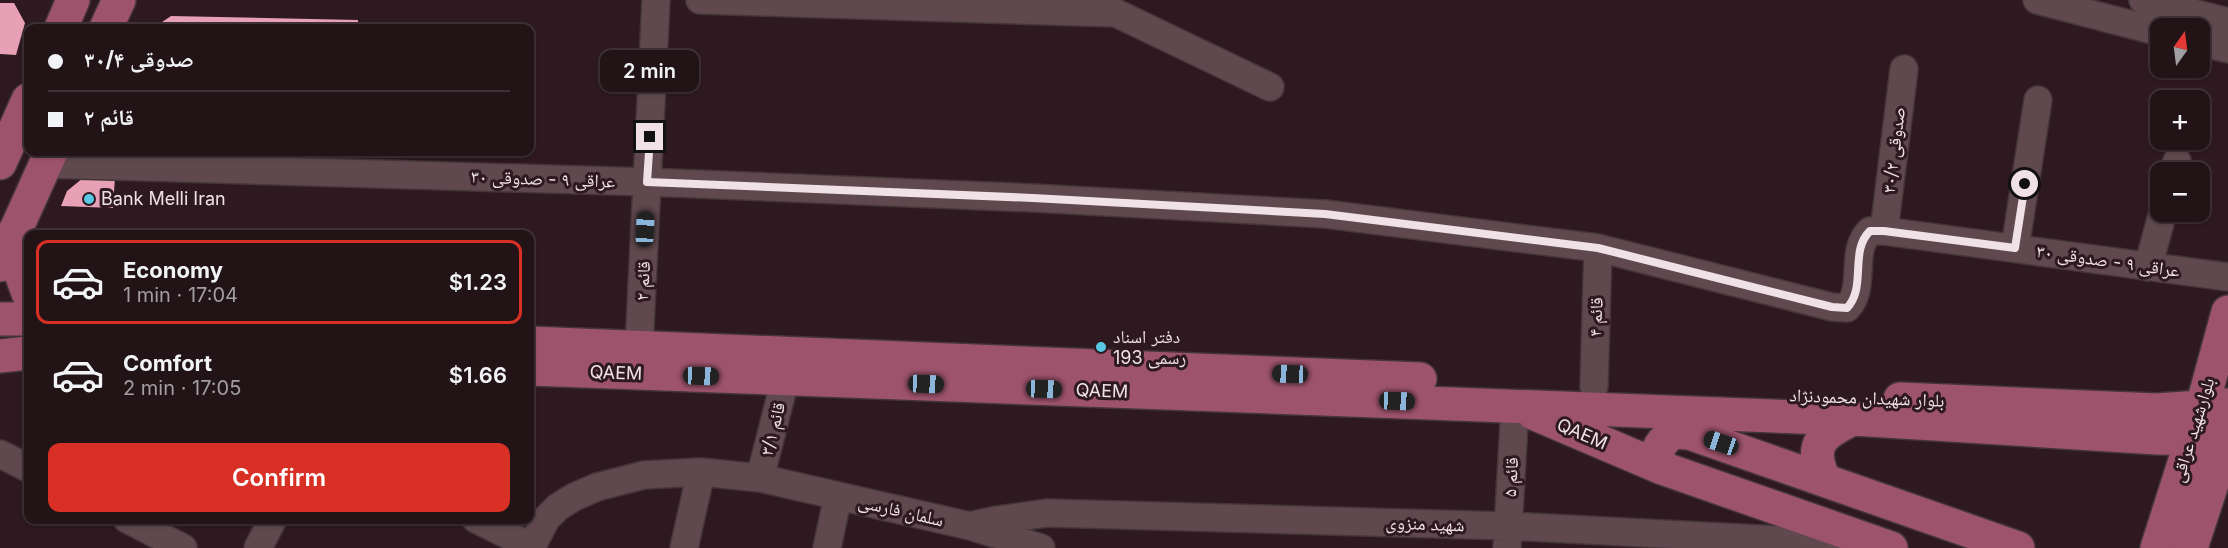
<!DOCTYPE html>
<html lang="en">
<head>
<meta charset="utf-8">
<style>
  body { margin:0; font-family:Inter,"Noto Naskh Arabic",sans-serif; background:#2a1c20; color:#f1f3f6; height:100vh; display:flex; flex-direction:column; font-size:22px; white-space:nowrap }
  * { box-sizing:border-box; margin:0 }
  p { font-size:20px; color:#a29ea1 }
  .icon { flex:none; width:33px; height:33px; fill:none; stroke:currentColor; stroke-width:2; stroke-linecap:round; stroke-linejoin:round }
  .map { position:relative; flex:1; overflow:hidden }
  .sheet { position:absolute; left:24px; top:230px; width:510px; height:294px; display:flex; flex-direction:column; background:#221317; border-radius:12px; box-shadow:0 2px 4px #0004,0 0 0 2px #3f3236 }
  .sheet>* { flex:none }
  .banner { position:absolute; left:24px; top:24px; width:510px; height:132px; border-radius:12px; box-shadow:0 2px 4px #0004,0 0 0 2px #3f3236; display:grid; align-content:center; height:132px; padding:0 24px; background:#221317 }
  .needle { width:39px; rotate:14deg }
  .fabs { position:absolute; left:2150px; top:18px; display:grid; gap:12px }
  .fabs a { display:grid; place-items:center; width:60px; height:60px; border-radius:12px; background:#221317; box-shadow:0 2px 4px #0004,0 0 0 2px #3f3236; font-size:30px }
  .end { position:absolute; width:27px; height:27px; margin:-14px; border:8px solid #efe1e5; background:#111; box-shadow:0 0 0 3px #111 }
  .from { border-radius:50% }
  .bubble { position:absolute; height:42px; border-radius:12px; background:#221317; box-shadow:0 2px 4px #0004,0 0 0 2px #3f3236; font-size:20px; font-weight:600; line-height:42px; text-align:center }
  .car { position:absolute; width:18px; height:36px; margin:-18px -9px; border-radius:8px; box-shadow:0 0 4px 2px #0007; background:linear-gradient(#222 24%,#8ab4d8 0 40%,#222 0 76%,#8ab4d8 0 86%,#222 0) }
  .banner b { display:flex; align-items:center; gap:21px; height:57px; font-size:22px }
  .banner b+b { border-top:2px solid #3f3236 }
  .banner i { width:15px; height:15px; background:#f1f3f6 }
  ul { padding:10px 0 0; list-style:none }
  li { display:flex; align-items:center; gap:18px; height:84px; margin:0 12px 9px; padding:0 12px; border:3px solid transparent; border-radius:12px }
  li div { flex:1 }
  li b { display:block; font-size:22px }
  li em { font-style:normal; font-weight:600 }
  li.active { border-color:#d93025 }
  li>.icon { width:54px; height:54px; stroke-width:1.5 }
  .action { display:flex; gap:12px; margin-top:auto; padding:12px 24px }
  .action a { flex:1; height:69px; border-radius:12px; background:#d93025; color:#fff; font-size:24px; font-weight:600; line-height:69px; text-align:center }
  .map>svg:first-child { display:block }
  .building { fill:#e7a0b5 }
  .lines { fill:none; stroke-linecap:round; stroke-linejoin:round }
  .minor-casing { stroke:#443539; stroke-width:30 }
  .major-casing { stroke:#443539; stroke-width:36 }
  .minor { stroke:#5f484e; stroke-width:27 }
  .major { stroke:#9e536d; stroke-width:33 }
  .route { stroke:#efe1e5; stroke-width:8 }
  .poi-dot { fill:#59c8e4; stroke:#2d191f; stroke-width:2 }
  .labels { text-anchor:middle; stroke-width:6; stroke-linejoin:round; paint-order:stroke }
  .street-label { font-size:18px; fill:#efe1e5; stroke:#2d191f }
  .poi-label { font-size:18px; fill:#efe1e5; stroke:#2d191f; text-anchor:start }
</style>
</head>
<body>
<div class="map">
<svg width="2228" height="548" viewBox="0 0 2228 548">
  <rect width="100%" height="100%" fill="#2d191f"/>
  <path class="building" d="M 0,3 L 14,3 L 25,23 L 16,55 L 0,54 Z
    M 171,16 L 358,20 L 358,28 L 153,28 Z
    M 205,152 L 374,152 L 373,158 L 205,153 Z
    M 115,177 L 113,208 L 61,206 L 67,191 L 83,178 Z"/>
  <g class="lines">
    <g class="minor-casing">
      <path id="minor" d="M 700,0 L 1116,13 L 1270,87
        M 2037,0 L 2160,32
        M 2143,0 L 2228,22
        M 2199,42 L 2228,49
        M 45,164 L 647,182 L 1033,198 L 1325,214 L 1598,248 L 1832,307 L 1847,308 C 1867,287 1849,251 1870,231 L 1884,231 L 2228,277
        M 2174,172 L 2177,161
        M 1884,231 L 1904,69
        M 2015,248 L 2038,100
        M 2148,267 L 2163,212
        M 638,367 L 656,0
        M 1594,386 L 1598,248
        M 0,454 L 28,468
        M 760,478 L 785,380
        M 127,519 L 183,548
        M 476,519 L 532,547
        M 970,526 L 997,520 L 1047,513 L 1508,526 L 1859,544
        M 258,548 L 273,519
        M 531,548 L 546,519 L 558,507 L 574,497 L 597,487 L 644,475 L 701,472 L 760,478 L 970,526 L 1041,548
        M 684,548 L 701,472
        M 827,548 L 838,496
        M 1507,548 L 1515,405"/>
    </g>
    <g class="major-casing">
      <path id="major" d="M 61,28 L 73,0
        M 106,28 L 119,0
        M 0,163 L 28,100
        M 15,231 L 20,271 L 28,293
        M 0,265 L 51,152
        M 0,319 L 28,319
        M 530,343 L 1420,379
        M 0,356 L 28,353
        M 530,369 L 1853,419 L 2157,438 L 2228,439
        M 1900,399 L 2157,410 L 2228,405
        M 1533,413 L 1662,468 L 1891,548
        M 1662,468 C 1654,450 1659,444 1673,432 L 1689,433 L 2018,548
        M 1824,479 C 1808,444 1822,434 1853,419
        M 2157,548 L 2202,407 L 2228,312
        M 2191,548 L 2228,435"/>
    </g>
    <use href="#minor" class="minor"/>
    <use href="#major" class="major"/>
  </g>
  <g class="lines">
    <path class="route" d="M 650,137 L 647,182 L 1033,198 L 1325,214 L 1598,248 L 1832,307 L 1847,308 C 1867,287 1849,251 1870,231 L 1884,231 L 2015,248 L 2025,184"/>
  </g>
  <g class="poi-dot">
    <circle cx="89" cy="199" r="6"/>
    <circle cx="1101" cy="347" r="6"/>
  </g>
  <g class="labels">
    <g class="street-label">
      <text transform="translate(1894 150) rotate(-83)" y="6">صدوقی ۳۰/۲</text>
      <text transform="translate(543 179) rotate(2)" y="6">عراقی ۹ - صدوقی ۳۰</text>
      <text transform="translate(2108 261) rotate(8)" y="6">عراقی ۹ - صدوقی ۳۰</text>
      <text transform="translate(643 281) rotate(-87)" y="6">قائم ۲</text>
      <text transform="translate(1596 317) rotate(-88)" y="6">قائم ۴</text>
      <text transform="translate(616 373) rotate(2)" y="6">QAEM</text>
      <text transform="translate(1102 391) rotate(2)" y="6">QAEM</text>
      <text transform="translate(1867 398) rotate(2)" y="6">بلوار شهیدان محمودنژاد</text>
      <text transform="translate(773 429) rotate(-76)" y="6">قائم ۳/۱</text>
      <text transform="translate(2193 430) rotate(-73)" y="6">بلوارشهید عراقی</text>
      <text transform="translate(1582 434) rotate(23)" y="6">QAEM</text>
      <text transform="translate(1511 477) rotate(-87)" y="6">قائم ۵</text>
      <text transform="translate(901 511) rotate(13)" y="6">سلمان فارسی</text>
      <text transform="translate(1425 524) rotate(2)" y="6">شهید منزوی</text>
    </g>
    <g class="poi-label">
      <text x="101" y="205">Bank Melli Iran</text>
      <text x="1113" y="343">دفتر اسناد<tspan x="1113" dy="21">رسمی 193</tspan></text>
    </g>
  </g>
</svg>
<div class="fabs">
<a><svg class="needle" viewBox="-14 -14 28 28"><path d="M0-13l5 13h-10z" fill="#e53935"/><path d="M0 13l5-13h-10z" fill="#a29ea1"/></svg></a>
<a>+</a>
<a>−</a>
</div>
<i class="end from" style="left:2025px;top:184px"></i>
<i class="end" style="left:650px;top:137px"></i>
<div class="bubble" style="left:600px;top:50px;width:99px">2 min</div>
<i class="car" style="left:645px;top:229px;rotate:3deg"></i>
<i class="car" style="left:1290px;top:374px;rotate:272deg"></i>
<i class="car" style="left:701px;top:376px;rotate:92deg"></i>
<i class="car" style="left:926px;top:384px;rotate:92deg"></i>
<i class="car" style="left:1044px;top:389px;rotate:92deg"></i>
<i class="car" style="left:1397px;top:401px;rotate:92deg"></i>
<i class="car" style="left:1721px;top:443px;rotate:289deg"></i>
<div class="banner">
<b><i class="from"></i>صدوقی ۳۰/۴</b>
<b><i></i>قائم ۲</b>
</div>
<section class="sheet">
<ul>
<li class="active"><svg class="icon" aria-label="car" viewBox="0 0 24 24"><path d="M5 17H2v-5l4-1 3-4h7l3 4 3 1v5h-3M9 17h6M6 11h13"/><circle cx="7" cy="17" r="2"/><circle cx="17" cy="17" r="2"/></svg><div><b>Economy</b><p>1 min · 17:04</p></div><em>$1.23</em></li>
<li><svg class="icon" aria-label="car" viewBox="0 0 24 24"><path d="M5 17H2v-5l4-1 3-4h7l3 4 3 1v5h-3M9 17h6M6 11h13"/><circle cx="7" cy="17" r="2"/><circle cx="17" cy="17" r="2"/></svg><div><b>Comfort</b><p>2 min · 17:05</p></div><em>$1.66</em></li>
</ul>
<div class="action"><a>Confirm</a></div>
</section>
</div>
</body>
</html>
